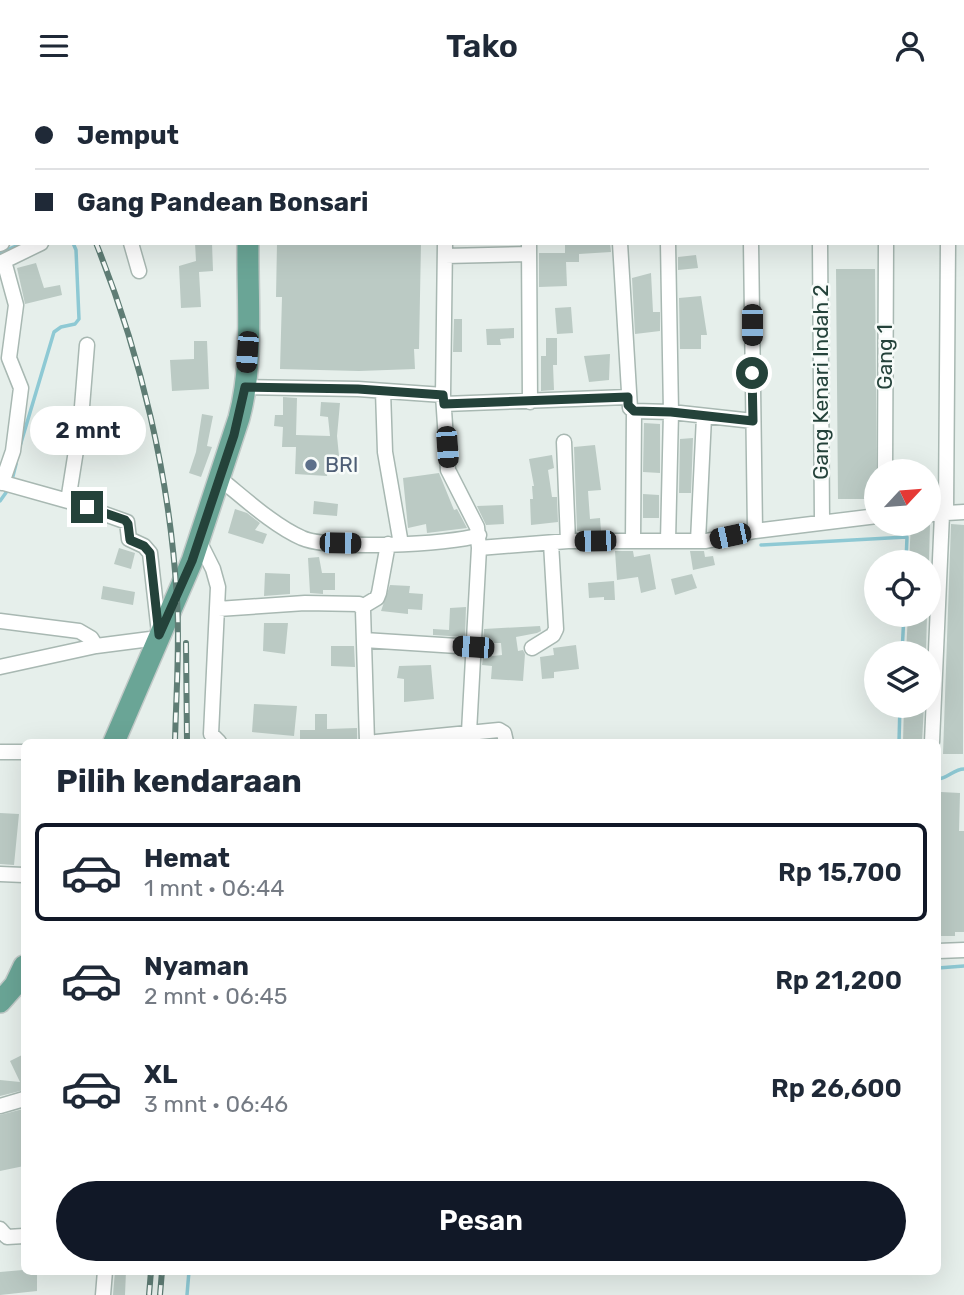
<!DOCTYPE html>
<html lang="id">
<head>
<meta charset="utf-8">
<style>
  body { margin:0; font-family:Rubik,sans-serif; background:#f2f2f3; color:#1f2937; height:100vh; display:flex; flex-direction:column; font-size:26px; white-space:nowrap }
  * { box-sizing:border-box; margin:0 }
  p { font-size:23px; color:#747a83 }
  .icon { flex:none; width:38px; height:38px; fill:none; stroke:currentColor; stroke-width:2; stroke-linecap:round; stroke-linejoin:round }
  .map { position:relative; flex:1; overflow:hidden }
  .drawer { position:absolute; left:21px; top:648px; width:920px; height:536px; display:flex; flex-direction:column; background:#fff; border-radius:10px; box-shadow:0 7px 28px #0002 }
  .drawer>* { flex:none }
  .top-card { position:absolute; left:0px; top:0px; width:964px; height:154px; box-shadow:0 7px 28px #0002; display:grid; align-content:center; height:154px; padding:0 35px; background:#fff }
  .needle { width:46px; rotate:64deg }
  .tools { position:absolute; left:864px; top:368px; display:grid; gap:14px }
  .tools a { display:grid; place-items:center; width:77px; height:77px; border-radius:50%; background:#fff; box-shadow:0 7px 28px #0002; font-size:35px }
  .end { position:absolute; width:32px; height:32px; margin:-16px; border:9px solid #24423a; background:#fff; box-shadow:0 0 0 4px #fff }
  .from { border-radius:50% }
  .bubble { position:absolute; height:49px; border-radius:24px; background:#fff; box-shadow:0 7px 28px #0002; font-size:23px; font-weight:600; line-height:49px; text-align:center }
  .car { position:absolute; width:21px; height:42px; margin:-21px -10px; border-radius:9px; box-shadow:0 0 5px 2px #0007; background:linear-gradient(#222 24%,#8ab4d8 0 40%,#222 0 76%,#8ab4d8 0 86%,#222 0) }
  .top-card b { display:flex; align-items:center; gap:24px; height:66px; font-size:26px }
  .top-card b+b { border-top:2px solid #e0e1e3 }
  .top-card i { width:18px; height:18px; background:#1f2937 }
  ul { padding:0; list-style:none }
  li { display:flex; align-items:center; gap:21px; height:98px; margin:0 14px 10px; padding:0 21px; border:4px solid transparent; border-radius:10px }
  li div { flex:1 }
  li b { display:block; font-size:26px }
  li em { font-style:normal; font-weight:600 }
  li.selected { border-color:#111827 }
  li>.icon { width:63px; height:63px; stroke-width:1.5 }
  h2 { padding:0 35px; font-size:32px; line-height:84px }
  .cta { display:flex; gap:14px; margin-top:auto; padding:14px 35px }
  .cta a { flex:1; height:80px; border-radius:42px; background:#111827; color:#fff; font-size:28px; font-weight:600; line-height:80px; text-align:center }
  header { display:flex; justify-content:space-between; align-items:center; height:91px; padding:0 35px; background:#fff; font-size:32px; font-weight:600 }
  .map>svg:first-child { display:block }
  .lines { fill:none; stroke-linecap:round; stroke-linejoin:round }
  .stream { stroke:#8ec9d4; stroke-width:3.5 }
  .building { fill:#bbcac4 }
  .street-casing { stroke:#a8b8b2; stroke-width:17 }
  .secondary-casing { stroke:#a4bbb3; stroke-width:22 }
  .primary-casing { stroke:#c2cac8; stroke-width:24 }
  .street { stroke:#fff; stroke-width:14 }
  .secondary { stroke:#fff; stroke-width:19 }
  .primary { stroke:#6aa596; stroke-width:21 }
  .rail-casing { stroke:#5f7d75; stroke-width:6 }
  .rail { stroke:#f7fbf9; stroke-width:3.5; stroke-dasharray:10; stroke-linecap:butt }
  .route { stroke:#24423a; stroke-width:9 }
  .service-dot { fill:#5c6f8a; stroke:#f7fbf9; stroke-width:2.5 }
  .labels { text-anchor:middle; stroke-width:5; stroke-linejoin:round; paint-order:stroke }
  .street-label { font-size:21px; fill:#24423a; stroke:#f7fbf9 }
  .service-label { font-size:21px; fill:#4e5e75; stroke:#f7fbf9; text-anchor:start }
</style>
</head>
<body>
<header><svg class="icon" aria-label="menu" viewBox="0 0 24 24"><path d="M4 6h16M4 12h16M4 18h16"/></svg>Tako<svg class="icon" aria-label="person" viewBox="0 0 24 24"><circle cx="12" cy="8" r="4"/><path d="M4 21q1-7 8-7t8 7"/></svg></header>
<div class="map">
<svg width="964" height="1204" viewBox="0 0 964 1204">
  <rect width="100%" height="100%" fill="#e6efeb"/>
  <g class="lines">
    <path class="stream" d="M 55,0 L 62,2
      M 68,0 L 68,2
      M 165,2 L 187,0
      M 0,27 L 2,26
      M 962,146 L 964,145
      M 0,162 L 23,152
      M 20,355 L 54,241 L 61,236 L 75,233 L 79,228 L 76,159 L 73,152
      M 12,389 L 16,373
      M 0,410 L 10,396
      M 761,454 L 907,446 L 906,471
      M 902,562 L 904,523
      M 899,651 L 900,614
      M 938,688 C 948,687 954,678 964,678
      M 938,877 L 964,875
      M 187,1204 L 189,1180"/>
  </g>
  <path class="building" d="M 195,152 L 212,152 L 213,180 L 199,181 L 201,216 L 181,217 L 179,175 L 196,170 Z
    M 277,152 L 421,152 L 419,258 L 414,258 L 415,278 L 359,280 L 280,278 L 282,206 L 276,206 Z
    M 565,152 L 610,152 L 611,161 L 579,163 L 579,171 L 566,171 L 567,195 L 539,196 L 539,162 L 565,162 Z
    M 696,164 L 698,177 L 678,179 L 678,166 Z
    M 36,172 L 44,197 L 60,194 L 62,204 L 25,213 L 17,177 Z
    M 836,178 L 875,178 L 877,408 L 838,408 Z
    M 651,182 L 653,221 L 660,221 L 660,240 L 635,243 L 632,187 Z
    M 701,205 L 707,244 L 701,244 L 701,258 L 680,258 L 679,207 Z
    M 571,216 L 573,242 L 557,243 L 555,217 Z
    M 454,228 L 462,228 L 462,261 L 453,261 Z
    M 514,237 L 514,247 L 500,248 L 501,254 L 487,254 L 486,238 Z
    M 546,247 L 557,247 L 557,274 L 553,274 L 554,299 L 541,300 L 541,265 L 546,265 Z
    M 194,250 L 207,250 L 209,298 L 172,300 L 170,269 L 194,268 Z
    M 610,263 L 609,289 L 589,291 L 584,265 Z
    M 283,306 L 297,307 L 296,344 L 330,345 L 328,326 L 320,325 L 321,311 L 340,312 L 337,345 L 340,375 L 328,374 L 327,385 L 295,383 L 296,356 L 282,356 L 283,336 L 274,335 L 275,324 L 283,324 Z
    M 202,323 L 213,325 L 207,355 L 212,356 L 201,386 L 189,382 L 196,361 Z
    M 644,332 L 660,333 L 660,382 L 643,381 Z
    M 693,347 L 691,402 L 679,402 L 680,348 Z
    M 595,354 L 601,399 L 588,400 L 590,428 L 600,427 L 601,440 L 577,440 L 574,356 Z
    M 552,364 L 554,377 L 548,379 L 552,406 L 557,406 L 558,431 L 531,434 L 530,408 L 533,408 L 532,395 L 534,395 L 529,368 Z
    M 439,382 L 454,419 L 457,418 L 467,437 L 427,442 L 426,433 L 408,437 L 403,387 Z
    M 643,403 L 659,404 L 659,427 L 643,427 Z
    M 314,410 L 338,413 L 337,425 L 313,423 Z
    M 503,414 L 504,433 L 486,434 L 477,415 Z
    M 235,418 L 247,422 L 260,432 L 255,439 L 267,443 L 263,453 L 228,442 Z
    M 911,432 L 930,433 L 929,471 L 909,471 Z
    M 951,433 L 964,434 L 963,663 L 943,663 Z
    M 119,457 L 135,462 L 131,478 L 114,473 Z
    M 615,460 L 633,460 L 634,466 L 650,463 L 656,498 L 641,502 L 638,486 L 617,489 Z
    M 690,460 L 704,460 L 705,466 L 713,465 L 715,474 L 693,479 Z
    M 319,466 L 322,482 L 335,482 L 335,499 L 323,499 L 323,503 L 310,502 L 308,467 Z
    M 265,482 L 290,483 L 290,503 L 264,505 Z
    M 692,483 L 697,497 L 675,504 L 671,488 Z
    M 614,490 L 615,509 L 604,509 L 604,506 L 589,507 L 588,492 Z
    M 390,494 L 410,495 L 409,502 L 423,503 L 422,519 L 408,518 L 408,523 L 381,520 Z
    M 103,495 L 135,501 L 133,514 L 101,508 Z
    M 466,516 L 465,546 L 433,544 L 433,538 L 449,539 L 450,517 Z
    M 908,523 L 927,523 L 926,562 L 906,562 Z
    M 264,532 L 288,532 L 285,563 L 263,560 Z
    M 540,535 L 541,540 L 537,542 L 516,546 L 518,560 L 523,559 L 525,563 L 523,590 L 491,588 L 492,575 L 482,574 L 483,566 L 502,564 L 501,552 L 483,552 L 484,538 Z
    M 576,554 L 579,578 L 554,581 L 554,587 L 542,588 L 540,566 L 554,564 L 553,557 Z
    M 331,555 L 354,555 L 355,576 L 331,575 Z
    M 431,574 L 434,608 L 404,611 L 404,588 L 397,587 L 399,575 Z
    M 254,613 L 297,615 L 294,645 L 252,641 Z
    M 904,614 L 924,614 L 922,651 L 903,651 Z
    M 315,623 L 327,623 L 327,638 L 357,637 L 357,650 L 300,648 L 300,639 L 315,639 Z
    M 941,701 L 960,702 L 959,740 L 964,740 L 964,841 L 955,841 L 955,845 L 938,845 Z
    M 0,722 L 19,723 L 14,774 L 0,773 Z
    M 24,963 L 24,999 L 0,1005 L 0,989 L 20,991 L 10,970 Z
    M 23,1018 L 24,1075 L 0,1080 L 0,1024 Z
    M 23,1179 L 37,1180 L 37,1200 L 0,1204 L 0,1181 Z
    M 115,1180 L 126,1180 L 125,1204 L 113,1204 Z"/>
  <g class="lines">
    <g class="street-casing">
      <path id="street" d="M 443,0 L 443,2
        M 531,0 L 531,2
        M 619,0 L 619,2
        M 667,0 L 667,2
        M 750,0 L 750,2
        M 817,0 L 817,2
        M 883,0 L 883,2
        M 949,0 L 949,2
        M 131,152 L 139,180
        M 445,152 L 443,304 L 448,379 L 477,436 L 479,457 L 469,641
        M 529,152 L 530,311
        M 620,152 L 630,317 L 634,320 L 671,321 L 753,330
        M 751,152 L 755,440
        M 820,152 L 822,430
        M 0,153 L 2,152
        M 445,165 L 529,163
        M 0,172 L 41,152
        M 245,296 L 358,298 L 443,304
        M 383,300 L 385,361 L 401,453
        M 444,313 L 628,306
        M 564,351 L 568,450
        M 885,380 L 886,152
        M 219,387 C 243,406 274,435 302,447 C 328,459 450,454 479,444
        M 0,391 L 68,410 L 127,431 L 129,448 L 144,455 L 150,462 L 159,542
        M 2,392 L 13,360 L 21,297 L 9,267 L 16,214 L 4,170
        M 68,410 L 81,328 L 87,254
        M 946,422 L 948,152
        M 929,423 L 964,421
        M 199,450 L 213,478 L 218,496 L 211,643 L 219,651
        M 633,450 L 634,320
        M 668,450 L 671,321 L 668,152
        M 698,450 L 704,326
        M 479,457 L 568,450 L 706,450 L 755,440 L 877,425
        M 362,516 L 377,507 L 379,502 L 388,453
        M 218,518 L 305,512 L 359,513 L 363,519 L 367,651
        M 0,530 L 79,540 L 91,547 L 96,555
        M 364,549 L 473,556
        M 532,557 L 553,544 L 556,538 L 551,452
        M 0,576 L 96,555 L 158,547
        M 376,651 L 499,639 L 504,642 L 506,651
        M 932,651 L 942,423
        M 0,661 L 24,661
        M 0,783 L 24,784
        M 938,860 L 964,859
        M 0,1015 L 24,1008
        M 0,1138 L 7,1146 L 24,1145
        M 103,1204 L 105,1180"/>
    </g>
    <g class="secondary-casing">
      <path id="secondary" d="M 284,2 L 300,0"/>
    </g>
    <g class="primary-casing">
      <path id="primary" d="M 253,2 L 253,0
        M 114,651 L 192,470 L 239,327 C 254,271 247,209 248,152
        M 0,911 L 15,894 L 24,875"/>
    </g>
    <use href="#street" class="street"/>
    <use href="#secondary" class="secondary"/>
    <use href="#primary" class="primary"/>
    <g class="rail-casing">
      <path id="rail" d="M 29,0 L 30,2
        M 96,152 C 141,264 170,387 177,508 C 180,555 176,604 175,651
        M 186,552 L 187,651
        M 149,1204 L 151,1180
        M 160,1204 L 162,1180"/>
    </g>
    <use href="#rail" class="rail"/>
  </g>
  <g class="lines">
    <path class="route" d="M 87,416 L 125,429 L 128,433 L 130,449 L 144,455 L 150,462 L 159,544 L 192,470 L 234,344 L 245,296 L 358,298 L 443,304 L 444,313 L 628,306 L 628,314 L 634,320 L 671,321 L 753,330 L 752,282"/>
  </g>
  <circle class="service-dot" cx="311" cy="374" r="7"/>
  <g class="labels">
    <g class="street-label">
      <text transform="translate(885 266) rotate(-90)" y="7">Gang 1</text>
      <text transform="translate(821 291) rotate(-90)" y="7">Gang Kenari Indah 2</text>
    </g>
    <g class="service-label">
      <text x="325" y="381">BRI</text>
    </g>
  </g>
</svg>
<div class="tools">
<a><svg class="needle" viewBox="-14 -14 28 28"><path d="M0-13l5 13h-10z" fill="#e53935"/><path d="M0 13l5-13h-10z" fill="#747a83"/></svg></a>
<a><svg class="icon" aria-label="locate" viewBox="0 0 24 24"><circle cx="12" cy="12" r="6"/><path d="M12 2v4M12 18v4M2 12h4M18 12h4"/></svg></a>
<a><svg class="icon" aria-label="layers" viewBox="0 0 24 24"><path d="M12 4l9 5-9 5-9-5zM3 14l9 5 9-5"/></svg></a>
</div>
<i class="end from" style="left:752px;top:282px"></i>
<i class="end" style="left:87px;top:416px"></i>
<div class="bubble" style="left:30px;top:315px;width:116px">2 mnt</div>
<i class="car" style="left:752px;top:234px;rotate:180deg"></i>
<i class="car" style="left:247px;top:261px;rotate:184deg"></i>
<i class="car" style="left:447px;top:356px;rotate:176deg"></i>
<i class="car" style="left:730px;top:445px;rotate:258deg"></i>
<i class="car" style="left:595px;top:450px;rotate:269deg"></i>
<i class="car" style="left:340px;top:452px;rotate:91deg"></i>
<i class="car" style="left:473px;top:556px;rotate:274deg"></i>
<div class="top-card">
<b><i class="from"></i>Jemput</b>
<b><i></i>Gang Pandean Bonsari</b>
</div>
<section class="drawer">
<h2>Pilih kendaraan</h2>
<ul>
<li class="selected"><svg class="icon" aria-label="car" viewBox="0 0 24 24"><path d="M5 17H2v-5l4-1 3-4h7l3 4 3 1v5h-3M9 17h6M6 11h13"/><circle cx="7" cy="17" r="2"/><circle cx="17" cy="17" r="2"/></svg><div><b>Hemat</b><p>1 mnt · 06:44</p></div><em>Rp 15,700</em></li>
<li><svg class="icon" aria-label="car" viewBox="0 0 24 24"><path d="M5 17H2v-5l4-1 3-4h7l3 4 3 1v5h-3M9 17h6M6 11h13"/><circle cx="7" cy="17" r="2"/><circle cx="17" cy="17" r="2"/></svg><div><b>Nyaman</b><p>2 mnt · 06:45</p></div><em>Rp 21,200</em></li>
<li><svg class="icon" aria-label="car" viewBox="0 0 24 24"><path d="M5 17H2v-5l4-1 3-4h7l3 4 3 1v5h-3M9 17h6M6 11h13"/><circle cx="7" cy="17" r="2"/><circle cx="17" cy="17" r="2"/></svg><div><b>XL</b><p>3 mnt · 06:46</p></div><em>Rp 26,600</em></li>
</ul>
<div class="cta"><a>Pesan</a></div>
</section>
</div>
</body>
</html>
